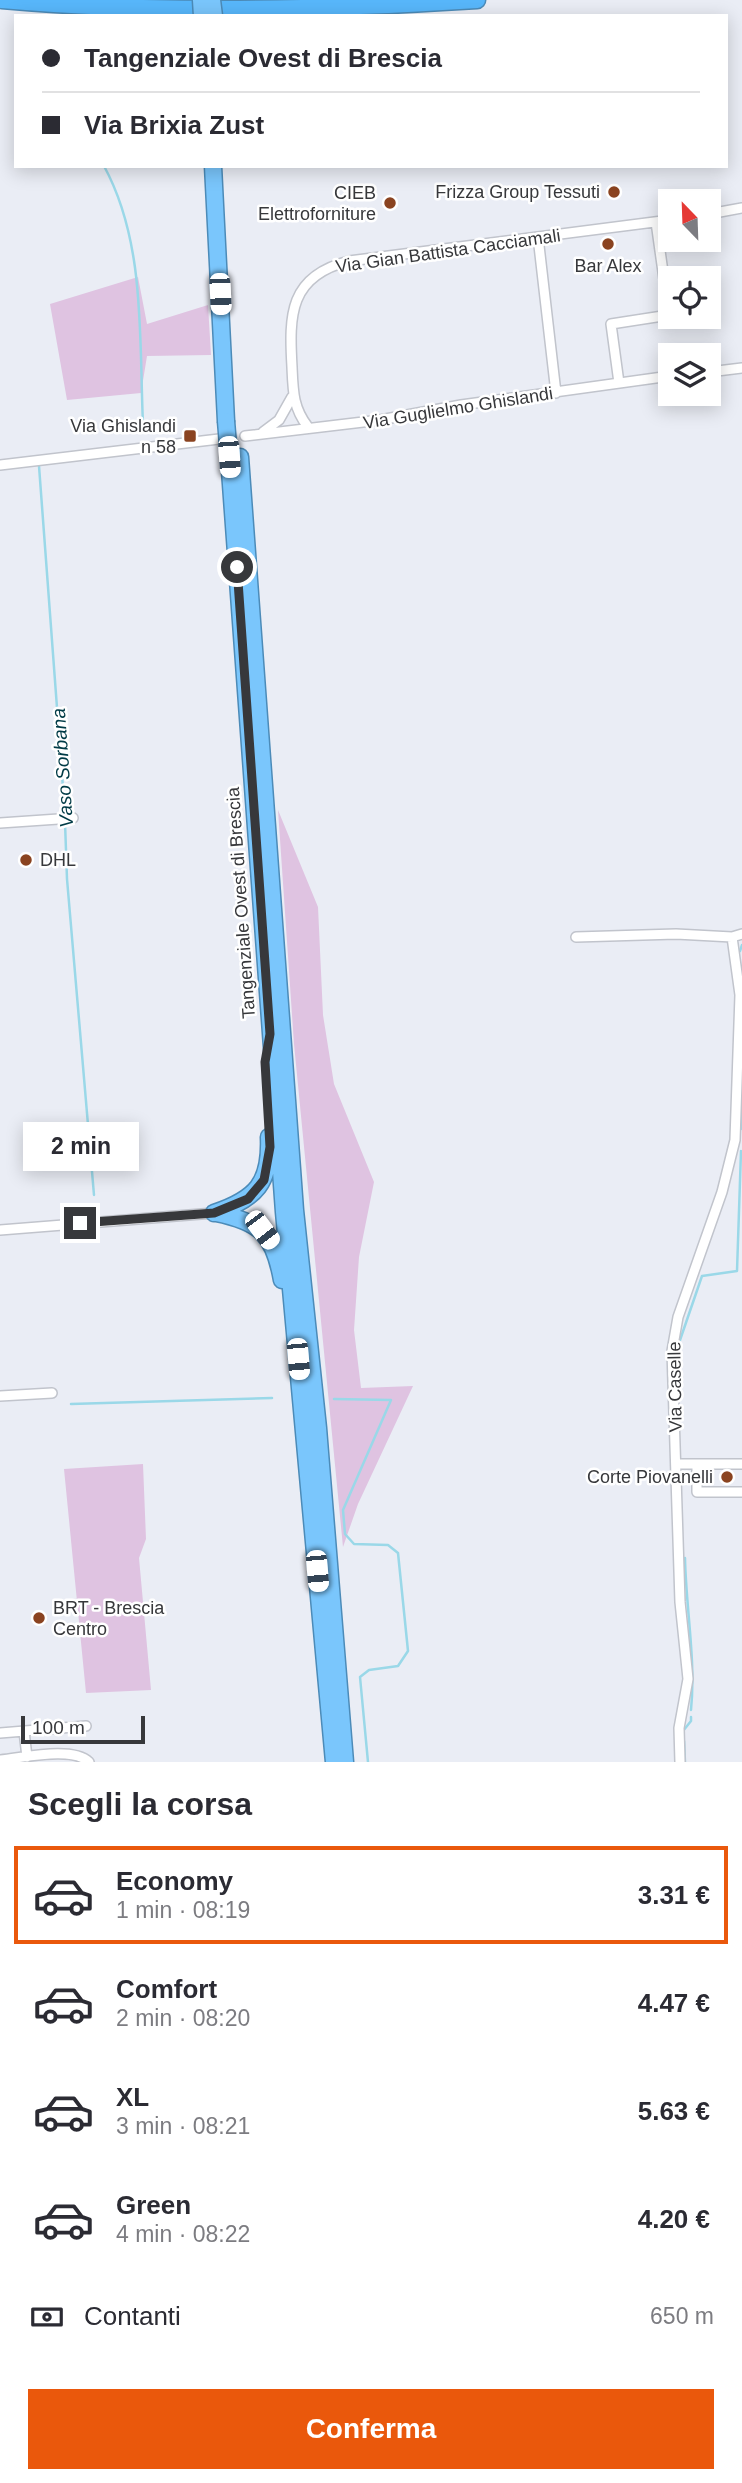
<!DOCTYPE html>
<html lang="it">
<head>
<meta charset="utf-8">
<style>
  body { margin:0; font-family:Arial,sans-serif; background:#f2f2f3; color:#2b2b33; height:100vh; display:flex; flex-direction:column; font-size:26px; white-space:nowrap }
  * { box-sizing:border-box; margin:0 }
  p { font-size:23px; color:#7c7c81 }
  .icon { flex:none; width:38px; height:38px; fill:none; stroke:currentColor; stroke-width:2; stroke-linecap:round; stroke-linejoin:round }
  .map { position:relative; height:1762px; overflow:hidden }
  .panel { display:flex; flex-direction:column; background:#fff; flex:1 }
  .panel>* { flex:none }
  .top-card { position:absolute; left:14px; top:14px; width:714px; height:154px; border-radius:0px; box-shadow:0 4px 18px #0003; display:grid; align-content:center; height:154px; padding:0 28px; background:#fff }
  .needle { width:46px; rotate:337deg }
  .buttons { position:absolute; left:658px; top:189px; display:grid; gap:14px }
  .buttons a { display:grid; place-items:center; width:63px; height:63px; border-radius:0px; background:#fff; box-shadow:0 4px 18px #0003; font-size:35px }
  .scale { position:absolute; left:21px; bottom:18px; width:124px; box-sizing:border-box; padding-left:7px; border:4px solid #37383b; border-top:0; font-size:19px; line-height:24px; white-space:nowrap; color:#37383b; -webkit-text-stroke:5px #fff; paint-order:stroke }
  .end { position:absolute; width:32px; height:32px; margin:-16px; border:9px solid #37383b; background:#fff; box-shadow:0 0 0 4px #fff }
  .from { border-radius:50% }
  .bubble { position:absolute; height:49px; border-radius:0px; background:#fff; box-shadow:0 4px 18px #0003; font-size:23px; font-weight:600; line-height:49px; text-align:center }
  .car { position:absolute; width:21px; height:42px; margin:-21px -10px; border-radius:9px; box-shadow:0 0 5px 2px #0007; background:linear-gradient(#fff 24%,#345 0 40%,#fff 0 76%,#345 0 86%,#fff 0) }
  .top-card b { display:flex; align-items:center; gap:24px; height:66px; font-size:26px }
  .top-card b+b { border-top:2px solid #e1e1e2 }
  .top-card i { width:18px; height:18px; background:#2b2b33 }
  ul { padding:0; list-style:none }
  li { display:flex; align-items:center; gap:21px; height:98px; margin:0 14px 10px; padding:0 14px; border:4px solid transparent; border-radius:0px }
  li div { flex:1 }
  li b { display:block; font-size:26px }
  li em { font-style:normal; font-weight:600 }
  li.on { border-color:#ea580c }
  li>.icon { width:63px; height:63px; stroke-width:1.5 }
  h2 { padding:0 28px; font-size:32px; line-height:84px }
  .pay { display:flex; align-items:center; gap:18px; height:77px; padding:0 28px; font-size:26px }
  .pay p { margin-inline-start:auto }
  .action { display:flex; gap:14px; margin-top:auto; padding:14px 28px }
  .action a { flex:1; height:80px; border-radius:0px; background:#ea580c; color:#fff; font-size:28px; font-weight:600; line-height:80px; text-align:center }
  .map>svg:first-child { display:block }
  .green { fill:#dfc3e1 }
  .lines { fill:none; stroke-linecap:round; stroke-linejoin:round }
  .stream { stroke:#9ad8e8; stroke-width:2.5 }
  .minor-casing { stroke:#c1c4cc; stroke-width:12 }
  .trunk-casing { stroke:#4c8bb8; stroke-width:19 }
  .motorway-casing { stroke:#4c8bb8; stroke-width:19 }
  .minor { stroke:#fff; stroke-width:9 }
  .trunk { stroke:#7ac6fc; stroke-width:16 }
  .motorway { stroke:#58b7fb; stroke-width:16 }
  .trunk-bridge-casing { stroke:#4c8bb8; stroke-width:19; stroke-linecap:butt }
  .trunk-bridge { stroke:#7ac6fc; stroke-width:16 }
  .route { stroke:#37383b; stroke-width:9 }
  .poi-dot { fill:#8a4320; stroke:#fff; stroke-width:2.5 }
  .labels { text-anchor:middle; stroke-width:5; stroke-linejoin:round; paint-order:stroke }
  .poi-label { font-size:18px; fill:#37383b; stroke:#fff; text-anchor:end }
  .street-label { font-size:18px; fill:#37383b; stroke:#fff }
  .water-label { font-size:19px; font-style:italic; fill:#003b46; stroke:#fff }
</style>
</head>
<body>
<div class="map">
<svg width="742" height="1762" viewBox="0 0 742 1762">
  <rect width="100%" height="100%" fill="#eaedf5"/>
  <path class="green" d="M 138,277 L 147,324 L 208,305 L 211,355 L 147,356 L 141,393 L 67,400 L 50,304 Z
    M 278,810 L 318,907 L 323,1015 L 334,1084 L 374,1182 L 359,1257 L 354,1330 L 361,1388 L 413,1386 L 358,1504 L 343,1547 L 294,1044 Z
    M 143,1464 L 146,1539 L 139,1558 L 151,1690 L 86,1693 L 64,1469 Z"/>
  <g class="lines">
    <path class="stream" d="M 104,166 C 146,243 139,339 143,424
      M 39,466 L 65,815
      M 65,822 L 67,879 L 94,1195
      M 740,951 L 742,945
      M 740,965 L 742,979
      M 741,1129 L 741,1084
      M 678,1386 L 679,1343 L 702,1276 L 737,1271 L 741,1151
      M 334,1399 L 391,1400 L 343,1510 L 345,1534 L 354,1544 L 388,1545 L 398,1553 L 408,1651 L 398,1666 L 369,1670 L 360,1677 L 368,1762
      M 71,1404 L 272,1398
      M 685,1558 C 686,1609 696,1660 691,1710
      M 683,1731 L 691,1721 L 691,1717
      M 684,1741 L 685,1762"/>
    <g class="minor-casing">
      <path id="minor" d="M 709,214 L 742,208
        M 538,237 L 556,393
        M 709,372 L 742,368
        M 619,383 L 611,324 L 669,315 L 656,222
        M 308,427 C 293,408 293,391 292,367 C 289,315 289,276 349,261 L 670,220
        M 263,432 L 279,420 L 292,397
        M 245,436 L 380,420 L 461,405 L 670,376
        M 0,465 L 219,439
        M 0,823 L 73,818
        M 576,937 L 676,934 L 732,937 L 742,934
        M 0,1230 L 214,1213
        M 0,1396 L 52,1393
        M 677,1464 L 742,1464
        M 697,1464 L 697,1492 L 742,1492
        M 24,1731 L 27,1757
        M 0,1733 L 86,1726
        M 0,1760 C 23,1758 72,1746 89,1762
        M 680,1762 L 679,1728 L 688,1679 L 680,1602 L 672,1351 L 678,1317 L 722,1192 L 735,1140 L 740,995 L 732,937"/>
    </g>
    <g class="trunk-casing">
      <path id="trunk" d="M 213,166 L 226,421
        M 229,457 L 284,1212 L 334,1762
        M 240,457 L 295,1210 L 318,1428 L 345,1762
        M 214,1213 C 256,1199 271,1183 269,1137
        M 216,1213 C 261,1222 274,1235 282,1280"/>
    </g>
    <g class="motorway-casing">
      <path id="motorway" d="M 2,0 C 160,14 319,10 477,0"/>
    </g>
    <use href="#minor" class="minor"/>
    <use href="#trunk" class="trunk"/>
    <use href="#motorway" class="motorway"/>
    <g class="trunk-bridge-casing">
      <path id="trunk-bridge" d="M 201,0 L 202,16
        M 212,0 L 214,16
        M 226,421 L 229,457"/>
    </g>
    <use href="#trunk-bridge" class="trunk-bridge"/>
  </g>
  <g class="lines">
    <path class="route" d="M 80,1223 L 214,1213 L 248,1199 L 264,1180 L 270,1147 L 265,1062 L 270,1034 L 237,567"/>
  </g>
  <g class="poi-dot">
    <circle cx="614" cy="192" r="7"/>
    <circle cx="390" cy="203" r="7"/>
    <circle cx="608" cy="244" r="7"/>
    <rect x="183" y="429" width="14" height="14" rx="3.5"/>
    <circle cx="26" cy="860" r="7"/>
    <circle cx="727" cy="1477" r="7"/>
    <circle cx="39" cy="1618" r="7"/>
  </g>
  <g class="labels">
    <g class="poi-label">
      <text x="600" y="198">Frizza Group Tessuti</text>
      <text x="376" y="199">CIEB<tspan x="376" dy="21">Elettroforniture</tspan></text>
      <text x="608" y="272" text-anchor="middle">Bar Alex</text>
      <text x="176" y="432">Via Ghislandi<tspan x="176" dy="21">n 58</tspan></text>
      <text x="40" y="866" text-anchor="start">DHL</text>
      <text x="713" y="1483">Corte Piovanelli</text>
      <text x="53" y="1614" text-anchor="start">BRT - Brescia<tspan x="53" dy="21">Centro</tspan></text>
    </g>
    <g class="street-label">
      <text transform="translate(448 251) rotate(-8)" y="6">Via Gian Battista Cacciamali</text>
      <text transform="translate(458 408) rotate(-9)" y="6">Via Guglielmo Ghislandi</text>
      <text transform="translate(241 903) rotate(-94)" y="6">Tangenziale Ovest di Brescia</text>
      <text transform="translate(675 1387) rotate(-91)" y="6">Via Caselle</text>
    </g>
    <g class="water-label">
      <text transform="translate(62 768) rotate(-94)" y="7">Vaso Sorbana</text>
    </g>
  </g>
</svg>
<div class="buttons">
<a><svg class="needle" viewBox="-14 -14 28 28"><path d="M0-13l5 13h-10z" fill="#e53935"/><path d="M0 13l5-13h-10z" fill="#7c7c81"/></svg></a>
<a><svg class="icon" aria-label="locate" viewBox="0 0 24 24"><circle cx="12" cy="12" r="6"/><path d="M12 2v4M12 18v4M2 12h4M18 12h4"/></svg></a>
<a><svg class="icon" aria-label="layers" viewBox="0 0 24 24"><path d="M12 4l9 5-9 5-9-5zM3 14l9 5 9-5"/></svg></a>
</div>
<div class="scale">100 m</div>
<i class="end from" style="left:237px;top:567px"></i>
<i class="end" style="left:80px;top:1223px"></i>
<div class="bubble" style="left:23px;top:1122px;width:116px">2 min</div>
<i class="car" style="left:220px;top:294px;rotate:177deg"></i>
<i class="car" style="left:229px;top:457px;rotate:176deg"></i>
<i class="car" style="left:262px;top:1230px;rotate:143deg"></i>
<i class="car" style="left:298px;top:1359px;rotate:175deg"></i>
<i class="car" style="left:317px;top:1571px;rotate:175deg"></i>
<div class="top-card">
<b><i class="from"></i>Tangenziale Ovest di Brescia</b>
<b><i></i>Via Brixia Zust</b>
</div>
</div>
<section class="panel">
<h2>Scegli la corsa</h2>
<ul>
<li class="on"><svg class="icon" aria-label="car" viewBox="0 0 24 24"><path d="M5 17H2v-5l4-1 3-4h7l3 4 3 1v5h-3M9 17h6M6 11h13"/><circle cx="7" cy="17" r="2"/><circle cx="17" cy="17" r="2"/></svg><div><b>Economy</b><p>1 min · 08:19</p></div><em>3.31 €</em></li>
<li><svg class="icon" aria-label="car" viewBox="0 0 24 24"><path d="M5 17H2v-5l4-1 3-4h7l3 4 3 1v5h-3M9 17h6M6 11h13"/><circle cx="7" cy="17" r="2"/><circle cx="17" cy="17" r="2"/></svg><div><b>Comfort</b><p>2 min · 08:20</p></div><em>4.47 €</em></li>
<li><svg class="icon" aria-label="car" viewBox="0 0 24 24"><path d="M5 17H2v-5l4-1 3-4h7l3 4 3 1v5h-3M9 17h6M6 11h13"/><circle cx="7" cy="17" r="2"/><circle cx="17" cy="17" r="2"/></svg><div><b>XL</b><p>3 min · 08:21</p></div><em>5.63 €</em></li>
<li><svg class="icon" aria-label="car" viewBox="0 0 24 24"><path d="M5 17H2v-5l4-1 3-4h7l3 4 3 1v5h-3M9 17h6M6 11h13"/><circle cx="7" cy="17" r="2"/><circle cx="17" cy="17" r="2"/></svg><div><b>Green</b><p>4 min · 08:22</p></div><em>4.20 €</em></li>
</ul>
<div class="pay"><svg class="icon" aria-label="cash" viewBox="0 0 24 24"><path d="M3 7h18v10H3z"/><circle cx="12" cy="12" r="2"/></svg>Contanti<p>650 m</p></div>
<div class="action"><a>Conferma</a></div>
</section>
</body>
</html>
